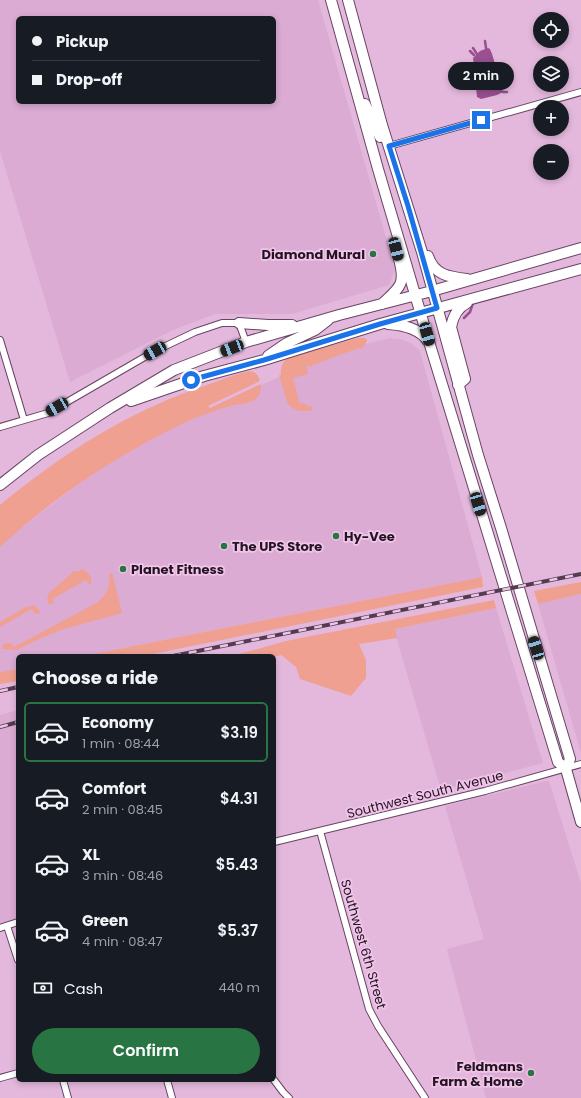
<!DOCTYPE html>
<html lang="en">
<head>
<meta charset="utf-8">
<style>
  body { margin:0; font-family:Poppins,sans-serif; background:#242831; color:#f1f3f6; height:100vh; display:flex; flex-direction:column; font-size:15px; white-space:nowrap }
  * { box-sizing:border-box; margin:0 }
  p { font-size:13px; color:#9ea1a6 }
  .icon { flex:none; width:22px; height:22px; fill:none; stroke:currentColor; stroke-width:2; stroke-linecap:round; stroke-linejoin:round }
  .map { position:relative; flex:1; overflow:hidden }
  .side { position:absolute; left:16px; top:654px; width:260px; height:428px; display:flex; flex-direction:column; background:#171b24; border-radius:6px; box-shadow:0 2px 6px #0003 }
  .side>* { flex:none }
  .hud { position:absolute; left:16px; top:16px; width:260px; height:88px; border-radius:6px; box-shadow:0 2px 6px #0003; display:grid; align-content:center; height:88px; padding:0 16px; background:#171b24 }
  .controls { position:absolute; left:533px; top:12px; display:grid; gap:8px }
  .controls a { display:grid; place-items:center; width:36px; height:36px; border-radius:50%; background:#171b24; box-shadow:0 2px 6px #0003; font-size:20px }
  .end { position:absolute; width:18px; height:18px; margin:-9px; border:5px solid #1a73e8; background:#fff; box-shadow:0 0 0 2px #fff }
  .from { border-radius:50% }
  .bubble { position:absolute; height:28px; border-radius:14px; background:#171b24; box-shadow:0 2px 6px #0003; font-size:13px; font-weight:600; line-height:28px; text-align:center }
  .car { position:absolute; width:12px; height:24px; margin:-12px -6px; border-radius:5px; box-shadow:0 0 3px 1px #0007; background:linear-gradient(#222 24%,#8ab4d8 0 40%,#222 0 76%,#8ab4d8 0 86%,#222 0) }
  .hud b { display:flex; align-items:center; gap:14px; height:38px; font-size:15px }
  .hud b+b { border-top:1px solid #363941 }
  .hud i { width:10px; height:10px; background:#f1f3f6 }
  ul { padding:0; list-style:none }
  li { display:flex; align-items:center; gap:12px; height:60px; margin:0 8px 6px; padding:0 8px; border:2px solid transparent; border-radius:6px }
  li div { flex:1 }
  li b { display:block; font-size:15px }
  li em { font-style:normal; font-weight:600 }
  li.current { border-color:#297443 }
  li>.icon { width:36px; height:36px; stroke-width:1.5 }
  h2 { padding:0 16px; font-size:18px; line-height:48px }
  .pay { display:flex; align-items:center; gap:10px; height:44px; padding:0 16px; font-size:15px }
  .pay p { margin-inline-start:auto }
  .button { display:flex; gap:8px; margin-top:auto; padding:8px 16px }
  .button a { flex:1; height:46px; border-radius:24px; background:#297443; color:#fff; font-size:16px; font-weight:600; line-height:46px; text-align:center }
  .map>svg:first-child { display:block }
  .built { fill:#dbabd3; fill-rule:evenodd }
  .green { fill:#f0a091 }
  .water { fill:#994f90 }
  .lines { fill:none; stroke-linecap:round; stroke-linejoin:round }
  .stream { stroke:#994f90; stroke-width:2.5 }
  .street-casing { stroke:#684463; stroke-width:8 }
  .primary-casing { stroke:#684463; stroke-width:12 }
  .street { stroke:#fff; stroke-width:6 }
  .primary { stroke:#fff; stroke-width:10 }
  .rail-casing { stroke:#523c4e; stroke-width:4 }
  .rail { stroke:#f0c5e9; stroke-width:2.5; stroke-dasharray:8; stroke-linecap:butt }
  .route { stroke:#1a73e8; stroke-width:5 }
  .poi-dot { fill:#297443; stroke:#f0c5e9; stroke-width:1.5 }
  .labels { text-anchor:middle; stroke-width:3.5; stroke-linejoin:round; paint-order:stroke }
  .poi-label { font-size:13px; font-weight:bold; fill:#231421; stroke:#f0c5e9; text-anchor:start }
  .street-label { font-size:13px; fill:#231421; stroke:#f0c5e9 }
</style>
</head>
<body>
<div class="map">
<svg width="581" height="1098" viewBox="0 0 581 1098">
  <rect width="100%" height="100%" fill="#e3b8dc"/>
  <path class="built" d="M 0,0 L 318,0 L 395,269 L 389,285 L 292,314 L 215,314 L 173,330 L 70,382 L 0,151 ZM 18,18 L 274,18 L 274,102 L 18,102 Z
    M 390,338 L 400,339 L 411,343 L 420,351 L 482,577 L 83,656 L 18,656 L 18,669 L 0,672 L 0,546 L 12,535 L 80,483 L 121,456 L 183,422 L 311,362 L 349,348 Z
    M 581,594 L 581,753 L 538,604 Z
    M 496,608 L 543,763 L 441,790 L 394,629 Z
    M 18,710 L 18,922 L 0,928 L 0,715 Z
    M 546,781 L 549,781 L 581,883 L 581,1098 L 486,1098 L 447,949 L 484,939 L 445,806 Z"/>
  <path class="green" d="M 358,338 L 365,338 L 367,340 L 366,343 L 362,349 L 360,348 L 339,355 L 309,367 L 308,365 L 306,366 L 308,374 L 293,378 L 300,404 L 304,403 L 305,405 L 307,404 L 308,407 L 312,406 L 313,410 C 302,412 293,412 287,402 L 279,375 L 281,375 C 280,367 283,361 289,357 Z
    M 250,371 C 256,372 258,375 260,380 L 258,382 L 208,406 L 210,408 L 261,384 C 261,390 260,396 255,400 C 248,404 239,404 231,406 C 216,410 200,416 186,422 C 119,454 54,497 0,547 L 0,505 C 62,454 130,410 207,385 C 221,380 235,374 250,371 Z
    M 81,569 C 88,571 93,576 91,584 L 89,584 L 86,580 L 52,599 L 54,602 L 50,605 L 47,600 L 49,593 L 74,571 L 80,571 Z
    M 112,573 L 122,613 L 61,630 L 41,638 L 17,650 L 2,649 L 3,644 L 8,643 L 11,643 L 14,647 L 98,602 C 107,594 111,585 109,574 Z
    M 482,577 L 483,587 L 143,656 L 83,656 Z
    M 581,582 L 581,594 L 538,604 L 534,591 Z
    M 494,600 L 496,608 L 395,629 L 397,638 L 359,644 L 366,660 L 366,678 L 351,696 L 300,679 L 296,667 L 281,655 L 274,657 L 232,656 L 286,641 Z
    M 34,605 L 40,611 L 39,614 L 35,614 L 32,609 L 0,627 L 0,622 L 26,607 L 33,606 Z
    M 18,669 L 18,681 L 0,684 L 0,672 Z"/>
  <path class="water" d="M 488,48 L 490,49 L 492,54 L 502,86 L 503,92 L 497,95 L 481,99 L 477,97 L 473,58 L 480,51 Z"/>
  <g class="lines">
    <path class="stream" d="M 485,41 L 486,48
      M 473,48 L 477,54
      M 470,51 L 474,55
      M 503,92 L 507,92
      M 464,318 L 470,312 L 473,303"/>
    <g class="street-casing">
      <path id="street" d="M 389,146 L 581,92
        M 0,340 L 24,420
        M 0,427 L 48,413 L 155,351 L 195,332 L 222,323 L 239,323 L 246,342
        M 320,831 L 369,1009 L 378,1026 L 425,1098
        M 274,842 L 485,791 L 581,764
        M 7,926 L 18,960
        M 0,928 L 18,922
        M 0,1078 L 18,1073
        M 63,1080 L 68,1098
        M 167,1080 L 172,1098
        M 274,1080 L 283,1092 L 289,1098"/>
    </g>
    <g class="primary-casing">
      <path id="primary" d="M 331,0 L 378,169 L 430,345 L 558,762 L 566,769 L 581,822
        M 348,0 L 382,125 L 422,252 L 478,455 L 501,528 L 570,759 L 566,769
        M 365,104 L 380,137
        M 428,256 C 434,275 449,277 467,279
        M 382,304 C 400,287 406,285 399,259
        M 239,323 L 268,325 L 292,325
        M 388,324 C 403,325 419,328 428,341
        M 268,356 L 287,343 L 315,330 L 328,320
        M 458,385 L 465,379 L 451,327 C 453,316 457,308 467,303
        M 131,401 L 204,376 L 264,360 L 380,324 L 581,269
        M 0,485 L 38,455 L 110,408 L 174,370 L 246,342 L 339,315 L 432,291 L 581,248"/>
    </g>
    <use href="#street" class="street"/>
    <use href="#primary" class="primary"/>
    <g class="rail-casing">
      <path id="rail" d="M 173,656 L 581,574
        M 0,691 L 18,687
        M 0,727 L 18,722"/>
    </g>
    <use href="#rail" class="rail"/>
  </g>
  <g class="lines">
    <path class="route" d="M 191,380 L 264,360 L 380,324 L 437,308 L 408,206 L 389,146 L 481,120"/>
  </g>
  <g class="poi-dot">
    <circle cx="373" cy="254" r="4"/>
    <circle cx="336" cy="536" r="4"/>
    <circle cx="224" cy="546" r="4"/>
    <circle cx="123" cy="569" r="4"/>
    <circle cx="531" cy="1073" r="4"/>
  </g>
  <g class="labels">
    <g class="poi-label">
      <text x="365" y="259" text-anchor="end">Diamond Mural</text>
      <text x="344" y="541">Hy-Vee</text>
      <text x="232" y="551">The UPS Store</text>
      <text x="131" y="574">Planet Fitness</text>
      <text x="523" y="1071" text-anchor="end">Feldmans<tspan x="523" dy="15">Farm &amp; Home</tspan></text>
    </g>
    <g class="street-label">
      <text transform="translate(425 794) rotate(-14)" y="5">Southwest South Avenue</text>
      <text transform="translate(364 944) rotate(74)" y="5">Southwest 6th Street</text>
    </g>
  </g>
</svg>
<div class="controls">
<a><svg class="icon" aria-label="locate" viewBox="0 0 24 24"><circle cx="12" cy="12" r="6"/><path d="M12 2v4M12 18v4M2 12h4M18 12h4"/></svg></a>
<a><svg class="icon" aria-label="layers" viewBox="0 0 24 24"><path d="M12 4l9 5-9 5-9-5zM3 14l9 5 9-5"/></svg></a>
<a>+</a>
<a>−</a>
</div>
<i class="end from" style="left:191px;top:380px"></i>
<i class="end" style="left:481px;top:120px"></i>
<div class="bubble" style="left:448px;top:62px;width:66px">2 min</div>
<i class="car" style="left:396px;top:249px;rotate:165deg"></i>
<i class="car" style="left:427px;top:334px;rotate:164deg"></i>
<i class="car" style="left:232px;top:348px;rotate:249deg"></i>
<i class="car" style="left:155px;top:351px;rotate:240deg"></i>
<i class="car" style="left:57px;top:407px;rotate:240deg"></i>
<i class="car" style="left:478px;top:504px;rotate:163deg"></i>
<i class="car" style="left:536px;top:648px;rotate:343deg"></i>
<div class="hud">
<b><i class="from"></i>Pickup</b>
<b><i></i>Drop-off</b>
</div>
<section class="side">
<h2>Choose a ride</h2>
<ul>
<li class="current"><svg class="icon" aria-label="car" viewBox="0 0 24 24"><path d="M5 17H2v-5l4-1 3-4h7l3 4 3 1v5h-3M9 17h6M6 11h13"/><circle cx="7" cy="17" r="2"/><circle cx="17" cy="17" r="2"/></svg><div><b>Economy</b><p>1 min · 08:44</p></div><em>$3.19</em></li>
<li><svg class="icon" aria-label="car" viewBox="0 0 24 24"><path d="M5 17H2v-5l4-1 3-4h7l3 4 3 1v5h-3M9 17h6M6 11h13"/><circle cx="7" cy="17" r="2"/><circle cx="17" cy="17" r="2"/></svg><div><b>Comfort</b><p>2 min · 08:45</p></div><em>$4.31</em></li>
<li><svg class="icon" aria-label="car" viewBox="0 0 24 24"><path d="M5 17H2v-5l4-1 3-4h7l3 4 3 1v5h-3M9 17h6M6 11h13"/><circle cx="7" cy="17" r="2"/><circle cx="17" cy="17" r="2"/></svg><div><b>XL</b><p>3 min · 08:46</p></div><em>$5.43</em></li>
<li><svg class="icon" aria-label="car" viewBox="0 0 24 24"><path d="M5 17H2v-5l4-1 3-4h7l3 4 3 1v5h-3M9 17h6M6 11h13"/><circle cx="7" cy="17" r="2"/><circle cx="17" cy="17" r="2"/></svg><div><b>Green</b><p>4 min · 08:47</p></div><em>$5.37</em></li>
</ul>
<div class="pay"><svg class="icon" aria-label="cash" viewBox="0 0 24 24"><path d="M3 7h18v10H3z"/><circle cx="12" cy="12" r="2"/></svg>Cash<p>440 m</p></div>
<div class="button"><a>Confirm</a></div>
</section>
</div>
</body>
</html>
